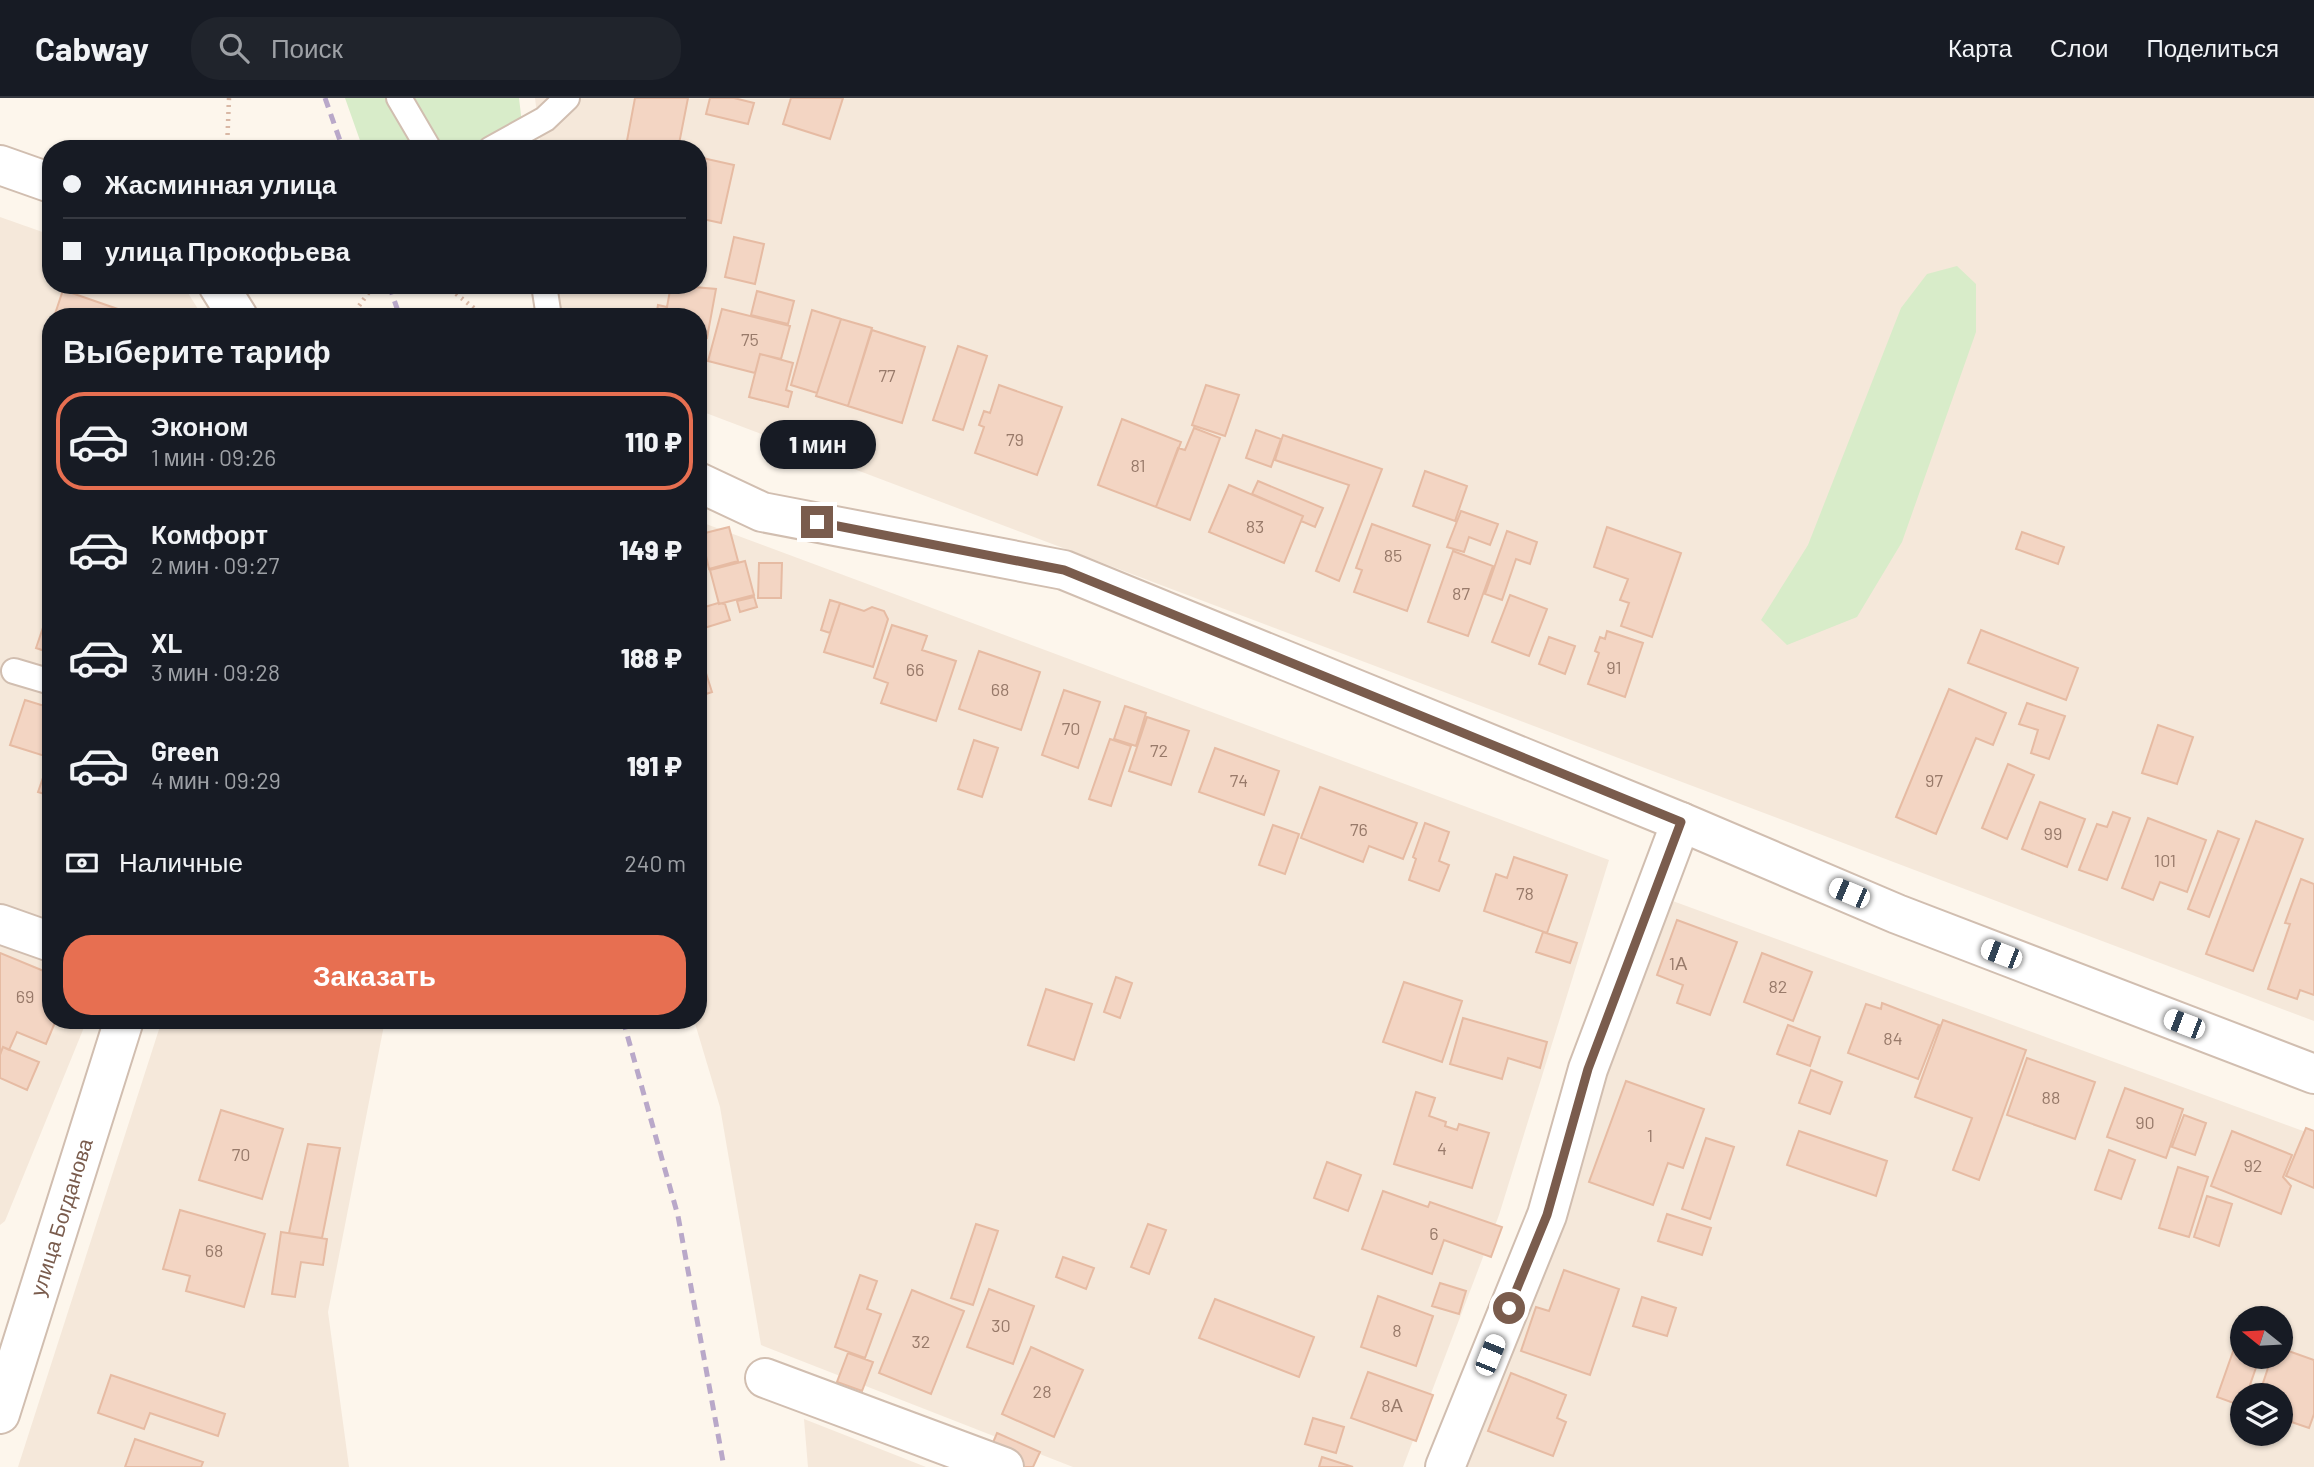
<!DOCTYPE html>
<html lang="ru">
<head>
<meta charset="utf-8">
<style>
  body { margin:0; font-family:Barlow,sans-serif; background:#20242c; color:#f1f3f6; height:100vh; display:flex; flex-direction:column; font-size:26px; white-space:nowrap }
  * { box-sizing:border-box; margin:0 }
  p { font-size:23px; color:#9ea1a6 }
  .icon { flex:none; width:38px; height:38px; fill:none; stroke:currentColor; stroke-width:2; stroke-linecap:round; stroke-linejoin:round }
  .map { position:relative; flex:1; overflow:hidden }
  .panel { position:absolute; left:42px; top:210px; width:665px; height:721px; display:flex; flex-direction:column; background:#171b24; border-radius:28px; box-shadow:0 2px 5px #0004 }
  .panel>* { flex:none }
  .hud { position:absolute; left:42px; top:42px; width:665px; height:154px; border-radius:28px; box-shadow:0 2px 5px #0004; display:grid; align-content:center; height:154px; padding:0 21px; background:#171b24 }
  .needle { width:46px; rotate:288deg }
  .fabs { position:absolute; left:2230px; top:1208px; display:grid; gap:14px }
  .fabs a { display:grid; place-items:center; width:63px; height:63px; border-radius:50%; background:#171b24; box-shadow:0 2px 5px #0004; font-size:35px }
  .end { position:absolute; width:32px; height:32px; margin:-16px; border:9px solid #7a5c4d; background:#fff; box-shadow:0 0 0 4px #fff }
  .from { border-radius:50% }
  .bubble { position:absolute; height:49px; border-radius:24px; background:#171b24; box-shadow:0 2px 5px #0004; font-size:23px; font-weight:800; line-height:49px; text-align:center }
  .car { position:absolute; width:21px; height:42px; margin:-21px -10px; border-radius:9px; box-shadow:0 0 5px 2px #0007; background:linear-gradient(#fff 24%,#345 0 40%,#fff 0 76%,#345 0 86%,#fff 0) }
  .hud b { display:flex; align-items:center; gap:24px; height:66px; font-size:26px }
  .hud b+b { border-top:2px solid #363941 }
  .hud i { width:18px; height:18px; background:#f1f3f6 }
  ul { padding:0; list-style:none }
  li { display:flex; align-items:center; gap:21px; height:98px; margin:0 14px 10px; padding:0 7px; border:4px solid transparent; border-radius:28px }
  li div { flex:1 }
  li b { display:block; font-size:26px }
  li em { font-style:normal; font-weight:800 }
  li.active { border-color:#e76f51 }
  li>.icon { width:63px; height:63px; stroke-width:1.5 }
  h2 { padding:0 21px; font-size:32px; line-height:84px }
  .pay { display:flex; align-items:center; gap:18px; height:77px; padding:0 21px; font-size:26px }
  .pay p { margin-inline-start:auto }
  .button { display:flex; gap:14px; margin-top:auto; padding:14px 21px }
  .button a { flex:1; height:80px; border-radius:28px; background:#e76f51; color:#fff; font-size:28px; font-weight:800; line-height:80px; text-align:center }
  header { display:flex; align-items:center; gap:42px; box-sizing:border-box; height:98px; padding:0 35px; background:#171b24; border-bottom:2px solid #363941 }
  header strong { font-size:33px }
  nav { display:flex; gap:38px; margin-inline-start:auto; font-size:24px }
  .search { width:490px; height:63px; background:#20242c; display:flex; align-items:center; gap:18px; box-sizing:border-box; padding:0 24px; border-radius:28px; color:#9ea1a6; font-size:26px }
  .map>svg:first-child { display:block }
  .residential { fill:#f5e8da; fill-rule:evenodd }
  .green { fill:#d8ecc9 }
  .building { fill:#f3d5c3; stroke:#e6bba3; stroke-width:2 }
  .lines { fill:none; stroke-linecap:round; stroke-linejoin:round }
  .lane-casing { stroke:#d1beb0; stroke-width:28 }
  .street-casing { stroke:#d1beb0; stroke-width:42 }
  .path { stroke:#d9b8a5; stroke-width:4.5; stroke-dasharray:2 5; stroke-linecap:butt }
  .lane { stroke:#fff; stroke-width:24 }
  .street { stroke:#fff; stroke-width:38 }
  .rail { stroke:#b9a8c9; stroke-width:5; stroke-dasharray:10 7; stroke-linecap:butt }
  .route { stroke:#7a5c4d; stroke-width:9 }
  .labels { text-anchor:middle; stroke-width:5; stroke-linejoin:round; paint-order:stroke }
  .number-label { font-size:18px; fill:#987a6a }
  .street-label { font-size:21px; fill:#7a5c4d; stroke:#fffaf3 }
</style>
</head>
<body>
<header>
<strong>Cabway</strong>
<div class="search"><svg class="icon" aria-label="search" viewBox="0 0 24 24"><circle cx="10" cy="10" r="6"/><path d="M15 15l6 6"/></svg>Поиск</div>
<nav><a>Карта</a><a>Слои</a><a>Поделиться</a></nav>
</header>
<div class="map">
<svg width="2314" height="1369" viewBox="0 0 2314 1369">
  <rect width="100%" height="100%" fill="#fdf6ec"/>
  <path class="residential" d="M 535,0 L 2314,0 L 2314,923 L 698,312 L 698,219 L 560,219 L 556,187 L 698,187 L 698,51 L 541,51 Z
    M 0,119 L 51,137 L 51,187 L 183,187 L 203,219 L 51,219 L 51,832 L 0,812 Z
    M 698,423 L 1609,762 L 1499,1117 L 1403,1369 L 1073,1369 L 761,1247 L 720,1009 L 694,922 L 698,922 Z
    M 1670,802 L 2314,1037 L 2314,1369 L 1463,1369 ZM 2242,1220 L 2280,1220 L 2280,1258 L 2242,1258 ZM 2242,1297 L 2280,1297 L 2280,1335 L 2242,1335 Z
    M 0,840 L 51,859 L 51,922 L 87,922 L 5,1123 L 0,1127 Z
    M 162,922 L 385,922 L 328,1214 L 349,1369 L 18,1369 Z
    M 804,1321 L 926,1369 L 808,1369 Z"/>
  <path class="green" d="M 345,0 L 519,0 L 525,51 L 363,51 Z
    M 1957,168 L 1976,186 L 1976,234 L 1902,444 L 1857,519 L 1787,547 L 1761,522 L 1808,447 L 1901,210 L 1927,176 Z"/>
  <path class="building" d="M 635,0 L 688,0 L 678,51 L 626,48 Z
    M 710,0 L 734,0 L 754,5 L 748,26 L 706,16 Z
    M 791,0 L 843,0 L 830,41 L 783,26 Z
    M 698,59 L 734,67 L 721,125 L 698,120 Z
    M 734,139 L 764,146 L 755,186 L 725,179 Z
    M 671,187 L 716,191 L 707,240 L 698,238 L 698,219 L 656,219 L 658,207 L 667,209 Z
    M 63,192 L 138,218 L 138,219 L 54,219 Z
    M 757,193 L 794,203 L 788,226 L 751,217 Z
    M 722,211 L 790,228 L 781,261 L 760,256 L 755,275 L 708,263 Z
    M 812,212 L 841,221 L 817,295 L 791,287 Z
    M 841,221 L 872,230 L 848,308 L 816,298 Z
    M 872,232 L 925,249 L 902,325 L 848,308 Z
    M 958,248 L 987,258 L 963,332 L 933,322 Z
    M 760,256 L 793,265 L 786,292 L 792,294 L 788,309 L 749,299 Z
    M 999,287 L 1062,309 L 1037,377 L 975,355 L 984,329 L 979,327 L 984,313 L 990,315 Z
    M 1206,287 L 1239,297 L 1225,338 L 1192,327 Z
    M 1122,321 L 1181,344 L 1156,409 L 1098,387 Z
    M 1194,330 L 1220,340 L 1190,422 L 1156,409 L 1178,350 L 1185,352 Z
    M 1256,332 L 1281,341 L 1271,369 L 1246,360 Z
    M 1283,337 L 1382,371 L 1339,483 L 1316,473 L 1349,387 L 1275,362 Z
    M 1425,373 L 1467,388 L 1455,423 L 1413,408 Z
    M 1258,383 L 1323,410 L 1315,429 L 1301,423 L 1303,418 L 1252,396 Z
    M 1229,387 L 1303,418 L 1284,465 L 1209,434 Z
    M 1461,413 L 1498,426 L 1490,447 L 1469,439 L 1464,454 L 1447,449 Z
    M 1372,426 L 1430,447 L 1407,513 L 1354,494 L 1362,472 L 1356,470 Z
    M 729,429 L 738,463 L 709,471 L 701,436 Z
    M 1607,429 L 1681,455 L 1652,539 L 1621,528 L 1629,505 L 1620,502 L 1628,481 L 1594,469 Z
    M 1507,433 L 1537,444 L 1530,466 L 1516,461 L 1502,502 L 1485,496 Z
    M 2022,434 L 2064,449 L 2058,466 L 2016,451 Z
    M 1453,453 L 1493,468 L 1468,538 L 1428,524 Z
    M 745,463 L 754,497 L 719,506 L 710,472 Z
    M 759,465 L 782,465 L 781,500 L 758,500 Z
    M 1510,497 L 1547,511 L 1529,558 L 1492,544 Z
    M 754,499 L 757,509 L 740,514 L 737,503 Z
    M 830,502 L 840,505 L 830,535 L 821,532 Z
    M 718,505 L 725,506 L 730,522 L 698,532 L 698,511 Z
    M 840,505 L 864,513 L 872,509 L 884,513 L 888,521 L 873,569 L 824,554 Z
    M 51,506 L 51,555 L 36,550 Z
    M 892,527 L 927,538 L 922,552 L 956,563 L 936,623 L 881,605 L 888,585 L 874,580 Z
    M 1981,532 L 2078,570 L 2066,602 L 1968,565 Z
    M 1607,533 L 1643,545 L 1625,599 L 1588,586 L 1599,555 L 1595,553 L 1600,539 L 1605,541 Z
    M 1549,539 L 1575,548 L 1565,576 L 1539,566 Z
    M 698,550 L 712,594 L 700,598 L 698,592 Z
    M 979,553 L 1040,574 L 1021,632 L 959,611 Z
    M 1949,591 L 2006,615 L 1993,647 L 1976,640 L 1936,736 L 1896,719 Z
    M 1064,592 L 1100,604 L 1078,670 L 1042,657 Z
    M 25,602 L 51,610 L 51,660 L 10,647 Z
    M 2027,605 L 2065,618 L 2049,661 L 2031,655 L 2038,632 L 2019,626 Z
    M 1125,608 L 1146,615 L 1136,648 L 1114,641 Z
    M 1147,619 L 1189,633 L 1171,687 L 1129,673 Z
    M 2158,627 L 2193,639 L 2177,686 L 2142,675 Z
    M 1110,641 L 1131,648 L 1111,708 L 1089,701 Z
    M 974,642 L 998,650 L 982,699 L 958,691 Z
    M 1215,650 L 1279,673 L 1264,717 L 1199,694 Z
    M 2008,666 L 2034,677 L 2007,741 L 1982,730 Z
    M 45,674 L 51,676 L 51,698 L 38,694 Z
    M 1320,689 L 1417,725 L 1403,761 L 1369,748 L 1363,764 L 1301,740 Z
    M 2040,704 L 2085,721 L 2067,769 L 2022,751 Z
    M 2113,714 L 2130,720 L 2107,782 L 2079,772 L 2097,726 L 2107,729 Z
    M 2148,720 L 2206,742 L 2187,794 L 2160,784 L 2153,802 L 2122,790 Z
    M 2256,723 L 2303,741 L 2253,873 L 2206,856 Z
    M 1425,725 L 1449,734 L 1439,763 L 1449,767 L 1439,793 L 1409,782 L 1416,761 L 1413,759 Z
    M 1273,727 L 1299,736 L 1285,776 L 1259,767 Z
    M 2218,733 L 2239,741 L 2209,819 L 2188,811 Z
    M 1514,759 L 1567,777 L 1547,835 L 1484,813 L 1496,776 L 1507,780 Z
    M 2301,781 L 2314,786 L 2314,897 L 2300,892 L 2297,901 L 2268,891 L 2290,826 L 2285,825 Z
    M 1677,822 L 1737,844 L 1710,917 L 1677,905 L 1683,887 L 1657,877 Z
    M 1543,834 L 1577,845 L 1570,865 L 1536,854 Z
    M 0,855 L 51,876 L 51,922 L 56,922 L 46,946 L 17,934 L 9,952 L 3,949 L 0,957 Z
    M 1762,855 L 1812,874 L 1793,923 L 1744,904 Z
    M 1116,879 L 1132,885 L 1120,920 L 1104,914 Z
    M 1404,884 L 1462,903 L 1442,964 L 1383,944 Z
    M 1046,891 L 1092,906 L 1074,962 L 1028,947 Z
    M 1882,905 L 1939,927 L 1918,981 L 1848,955 L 1866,906 L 1881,911 Z
    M 1463,920 L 1547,944 L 1540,970 L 1508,960 L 1502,981 L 1450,966 Z
    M 1943,922 L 2026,952 L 1979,1082 L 1953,1072 L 1972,1020 L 1915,999 Z
    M 1788,927 L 1820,939 L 1810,968 L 1777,956 Z
    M 3,949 L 39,964 L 27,992 L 0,980 L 0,956 Z
    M 2027,960 L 2095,984 L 2075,1041 L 2007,1017 Z
    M 1811,972 L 1842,984 L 1830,1016 L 1799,1005 Z
    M 1626,983 L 1704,1011 L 1683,1070 L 1668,1065 L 1653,1107 L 1589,1084 Z
    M 2125,990 L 2183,1011 L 2166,1060 L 2107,1039 Z
    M 1416,994 L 1435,1000 L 1429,1018 L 1446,1024 L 1445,1028 L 1457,1032 L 1459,1026 L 1489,1035 L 1472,1090 L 1394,1066 Z
    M 221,1012 L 283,1031 L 262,1101 L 199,1082 Z
    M 2184,1017 L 2206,1025 L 2195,1057 L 2172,1049 Z
    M 2306,1030 L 2314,1033 L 2314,1090 L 2286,1078 Z
    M 1799,1033 L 1887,1063 L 1876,1098 L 1787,1067 Z
    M 2232,1033 L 2292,1057 L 2283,1079 L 2291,1088 L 2281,1116 L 2211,1088 Z
    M 1706,1040 L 1734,1049 L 1710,1121 L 1682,1111 Z
    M 308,1046 L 340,1050 L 322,1140 L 289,1135 Z
    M 2109,1052 L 2135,1062 L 2121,1101 L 2095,1092 Z
    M 1327,1064 L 1361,1077 L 1348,1113 L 1314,1100 Z
    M 2178,1069 L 2208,1079 L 2189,1139 L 2159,1130 Z
    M 1383,1093 L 1428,1109 L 1430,1104 L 1502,1129 L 1491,1159 L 1444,1142 L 1432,1176 L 1362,1151 Z
    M 2207,1098 L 2232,1106 L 2219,1148 L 2194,1139 Z
    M 180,1112 L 265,1136 L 244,1209 L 186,1193 L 190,1178 L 163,1171 Z
    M 1667,1116 L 1711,1130 L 1702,1157 L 1658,1143 Z
    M 976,1126 L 998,1133 L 973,1207 L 951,1200 Z
    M 1148,1126 L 1166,1132 L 1149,1176 L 1131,1169 Z
    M 281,1134 L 327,1141 L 323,1167 L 301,1164 L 295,1199 L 272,1196 Z
    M 1063,1159 L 1094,1170 L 1086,1191 L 1056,1179 Z
    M 1564,1172 L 1619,1191 L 1590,1277 L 1521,1253 L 1536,1209 L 1549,1213 Z
    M 860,1177 L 877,1183 L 867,1211 L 881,1216 L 865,1260 L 835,1249 Z
    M 1440,1185 L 1466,1193 L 1459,1216 L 1432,1208 Z
    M 989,1191 L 1034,1208 L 1013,1266 L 967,1249 Z
    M 912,1192 L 964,1213 L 931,1296 L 879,1275 Z
    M 1378,1198 L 1433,1218 L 1416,1268 L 1361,1249 Z
    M 1642,1199 L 1676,1210 L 1667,1238 L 1633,1228 Z
    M 1215,1201 L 1314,1239 L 1299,1279 L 1199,1240 Z
    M 2242,1228 L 2242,1258 L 2260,1258 L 2250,1287 L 2261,1291 L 2259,1297 L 2242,1297 L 2242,1308 L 2217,1299 Z
    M 1031,1249 L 1083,1272 L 1054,1339 L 1002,1316 Z
    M 2280,1250 L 2314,1262 L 2314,1316 L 2309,1330 L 2280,1320 L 2280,1297 L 2259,1297 L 2272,1258 L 2280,1258 Z
    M 848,1255 L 873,1264 L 862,1293 L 837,1284 Z
    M 1368,1274 L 1433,1297 L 1416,1343 L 1351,1320 Z
    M 1511,1275 L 1566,1297 L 1557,1320 L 1566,1324 L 1553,1358 L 1488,1333 Z
    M 111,1277 L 225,1316 L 218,1338 L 150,1315 L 144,1331 L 98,1315 Z
    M 1313,1320 L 1344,1329 L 1336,1355 L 1305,1346 Z
    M 997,1335 L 1040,1354 L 1033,1369 L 1024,1369 L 989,1354 Z
    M 135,1341 L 203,1364 L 201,1369 L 125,1369 Z
    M 1322,1359 L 1353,1369 L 1319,1369 Z"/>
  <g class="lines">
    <g class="lane-casing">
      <path id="lane" d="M 399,0 L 429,51
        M 491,51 L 545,21 L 567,0
        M 544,187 L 549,219
        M 14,573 L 51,584"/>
    </g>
    <g class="street-casing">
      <g id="street">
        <path d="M 0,67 L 51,85"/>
        <path d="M 218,187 L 238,219"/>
        <path d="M 698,384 L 762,414 L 1064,472 L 1681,724 L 1897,816 L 2314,976"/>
        <path d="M 0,826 L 51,844"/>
        <path d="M 765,1280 L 1004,1369"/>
        <path id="s1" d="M 0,1316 L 124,922"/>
        <path d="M 1445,1369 L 1547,1117 L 1588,971 L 1681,724"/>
      </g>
    </g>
    <path class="path" d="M 227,51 L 229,0
      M 445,187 L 485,219
      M 351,219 L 374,187"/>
    <use href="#lane" class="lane"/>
    <use href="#street" class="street"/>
    <path class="rail" d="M 325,0 L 343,51
      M 389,187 L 400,219
      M 623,922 L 678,1118 L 724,1369"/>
  </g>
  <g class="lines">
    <path class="route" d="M 817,424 L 1064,472 L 1681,724 L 1588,971 L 1547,1117 L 1509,1210"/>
  </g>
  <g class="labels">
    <g class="number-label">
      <text x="750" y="248">75</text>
      <text x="887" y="284">77</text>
      <text x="1015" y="348">79</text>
      <text x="1138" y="374">81</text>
      <text x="1255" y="435">83</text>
      <text x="1393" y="464">85</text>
      <text x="1461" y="502">87</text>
      <text x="1614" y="576">91</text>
      <text x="915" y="578">66</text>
      <text x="1000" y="598">68</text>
      <text x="1071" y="637">70</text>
      <text x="1159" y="659">72</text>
      <text x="1239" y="689">74</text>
      <text x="1934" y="689">97</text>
      <text x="1359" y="738">76</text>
      <text x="2053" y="742">99</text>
      <text x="2165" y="769">101</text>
      <text x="1525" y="802">78</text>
      <text x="1678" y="872">1А</text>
      <text x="1778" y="895">82</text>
      <text x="25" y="905">69</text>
      <text x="1893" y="947">84</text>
      <text x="2051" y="1006">88</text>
      <text x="2145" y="1031">90</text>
      <text x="1650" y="1044">1</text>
      <text x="1442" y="1057">4</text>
      <text x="241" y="1063">70</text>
      <text x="2253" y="1074">92</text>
      <text x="1434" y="1142">6</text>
      <text x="214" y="1159">68</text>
      <text x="1001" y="1234">30</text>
      <text x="1397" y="1239">8</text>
      <text x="921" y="1250">32</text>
      <text x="1042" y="1300">28</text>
      <text x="1392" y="1314">8А</text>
    </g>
    <g class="street-label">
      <text dy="7" stroke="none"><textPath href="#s1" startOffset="206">улица Богданова</textPath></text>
    </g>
  </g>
</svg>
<div class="fabs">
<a><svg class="needle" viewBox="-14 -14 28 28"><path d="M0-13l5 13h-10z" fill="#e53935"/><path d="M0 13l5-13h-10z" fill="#9ea1a6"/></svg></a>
<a><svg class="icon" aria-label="layers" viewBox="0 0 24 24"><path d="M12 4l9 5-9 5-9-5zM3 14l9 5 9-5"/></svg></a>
</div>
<i class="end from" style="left:1509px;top:1210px"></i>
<i class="end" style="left:817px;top:424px"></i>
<div class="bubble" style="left:760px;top:322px;width:116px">1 мин</div>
<i class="car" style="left:1849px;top:795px;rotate:293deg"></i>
<i class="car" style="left:2001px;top:856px;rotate:291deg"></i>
<i class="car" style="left:2184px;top:926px;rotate:291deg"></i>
<i class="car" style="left:1490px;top:1257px;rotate:22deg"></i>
<div class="hud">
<b><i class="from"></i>Жасминная улица</b>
<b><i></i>улица Прокофьева</b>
</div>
<section class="panel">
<h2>Выберите тариф</h2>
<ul>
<li class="active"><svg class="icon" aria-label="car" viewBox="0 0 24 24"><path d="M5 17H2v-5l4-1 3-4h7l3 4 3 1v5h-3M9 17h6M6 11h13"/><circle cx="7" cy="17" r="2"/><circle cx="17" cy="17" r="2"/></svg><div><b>Эконом</b><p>1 мин · 09:26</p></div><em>110 ₽</em></li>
<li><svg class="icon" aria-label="car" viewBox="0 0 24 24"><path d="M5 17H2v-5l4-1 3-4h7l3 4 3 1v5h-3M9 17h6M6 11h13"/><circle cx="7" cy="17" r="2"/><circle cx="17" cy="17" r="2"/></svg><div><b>Комфорт</b><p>2 мин · 09:27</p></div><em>149 ₽</em></li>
<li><svg class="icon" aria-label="car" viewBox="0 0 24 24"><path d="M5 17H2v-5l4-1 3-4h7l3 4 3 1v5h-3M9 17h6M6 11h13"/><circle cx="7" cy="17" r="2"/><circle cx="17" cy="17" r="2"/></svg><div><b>XL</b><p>3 мин · 09:28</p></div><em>188 ₽</em></li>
<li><svg class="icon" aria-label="car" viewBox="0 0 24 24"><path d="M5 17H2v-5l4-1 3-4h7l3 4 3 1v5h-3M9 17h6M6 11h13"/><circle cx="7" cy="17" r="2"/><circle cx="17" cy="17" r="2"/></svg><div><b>Green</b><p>4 мин · 09:29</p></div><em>191 ₽</em></li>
</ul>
<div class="pay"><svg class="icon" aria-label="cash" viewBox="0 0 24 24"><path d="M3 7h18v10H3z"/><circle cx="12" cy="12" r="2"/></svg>Наличные<p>240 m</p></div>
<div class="button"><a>Заказать</a></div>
</section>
</div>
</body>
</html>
